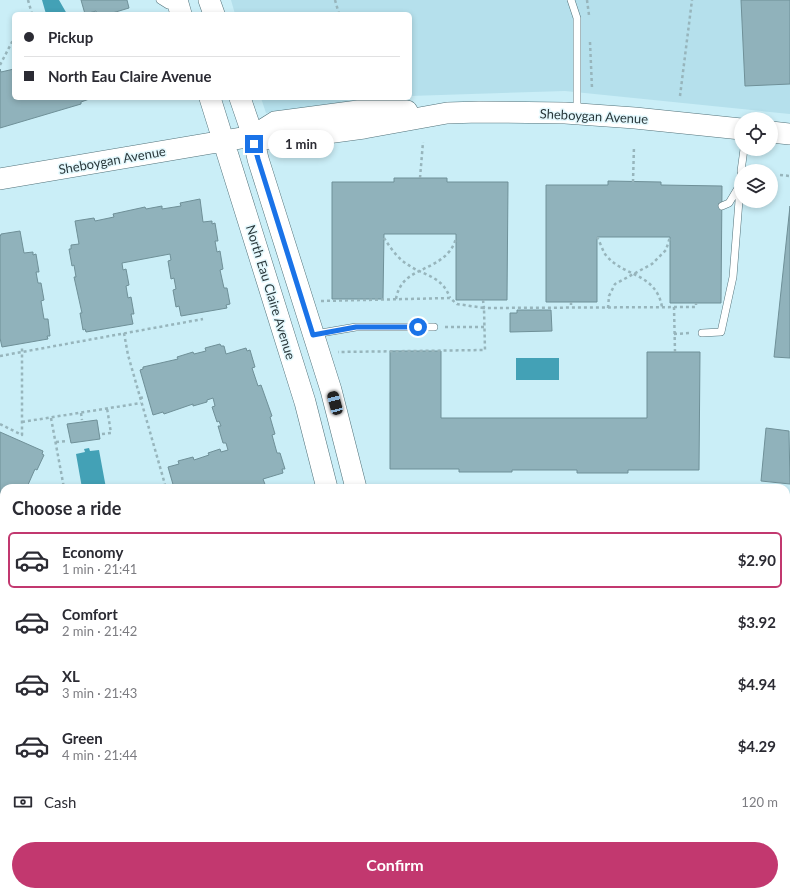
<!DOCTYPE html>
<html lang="en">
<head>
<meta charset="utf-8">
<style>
  body { margin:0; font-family:Lato,sans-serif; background:#f7f7f7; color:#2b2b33; height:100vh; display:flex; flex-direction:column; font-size:15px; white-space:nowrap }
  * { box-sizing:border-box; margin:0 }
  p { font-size:13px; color:#7c7c81 }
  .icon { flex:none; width:22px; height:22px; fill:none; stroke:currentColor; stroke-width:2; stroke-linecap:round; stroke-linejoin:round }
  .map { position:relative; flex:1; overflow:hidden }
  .drawer { position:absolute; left:0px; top:484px; width:790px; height:412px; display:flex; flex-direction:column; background:#fff; border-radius:12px 12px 0 0; box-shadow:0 2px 6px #0003 }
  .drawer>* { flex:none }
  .top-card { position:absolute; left:12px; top:12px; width:400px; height:88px; border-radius:6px; box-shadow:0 2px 6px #0003; display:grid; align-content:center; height:88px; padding:0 12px; background:#fff }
  .buttons { position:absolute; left:734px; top:112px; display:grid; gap:8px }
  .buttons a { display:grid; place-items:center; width:44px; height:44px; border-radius:50%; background:#fff; box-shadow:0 2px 6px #0003; font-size:20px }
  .end { position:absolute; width:18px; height:18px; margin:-9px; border:5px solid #1a73e8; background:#fff; box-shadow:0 0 0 2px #fff }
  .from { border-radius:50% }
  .bubble { position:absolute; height:28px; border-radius:14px; background:#fff; box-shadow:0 2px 6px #0003; font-size:13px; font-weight:700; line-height:28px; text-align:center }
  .car { position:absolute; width:12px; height:24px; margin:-12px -6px; border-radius:5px; box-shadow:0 0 3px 1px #0007; background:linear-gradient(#222 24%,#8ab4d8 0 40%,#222 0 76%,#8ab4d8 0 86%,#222 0) }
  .top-card b { display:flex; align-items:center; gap:14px; height:38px; font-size:15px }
  .top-card b+b { border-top:1px solid #e1e1e2 }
  .top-card i { width:10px; height:10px; background:#2b2b33 }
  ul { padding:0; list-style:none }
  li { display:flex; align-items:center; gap:12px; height:56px; margin:0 8px 6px; padding:0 4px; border:2px solid transparent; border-radius:6px }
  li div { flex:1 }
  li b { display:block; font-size:15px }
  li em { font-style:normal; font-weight:700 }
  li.selected { border-color:#c2386f }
  li>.icon { width:36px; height:36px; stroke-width:1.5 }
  h2 { padding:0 12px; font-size:18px; line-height:48px }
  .pay { display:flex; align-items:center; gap:10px; height:44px; padding:0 12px; font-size:15px }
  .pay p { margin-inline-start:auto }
  .cta { display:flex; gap:8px; margin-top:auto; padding:8px 12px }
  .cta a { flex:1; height:46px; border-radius:24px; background:#c2386f; color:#fff; font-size:16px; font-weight:700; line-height:46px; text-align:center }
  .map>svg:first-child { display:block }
  .built { fill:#b5e0ec }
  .green { fill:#eabac6 }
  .water { fill:#43a1b6 }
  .building { fill:#90b2bb; stroke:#6f9098 }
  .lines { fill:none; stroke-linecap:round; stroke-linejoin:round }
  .lane-casing { stroke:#52727a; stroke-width:8 }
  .street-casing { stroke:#52727a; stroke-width:16 }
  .secondary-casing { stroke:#52727a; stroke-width:22 }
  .path { stroke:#97b5bc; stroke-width:2.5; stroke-dasharray:3 3; stroke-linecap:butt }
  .lane { stroke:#fff; stroke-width:7 }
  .street { stroke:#fff; stroke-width:15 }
  .secondary { stroke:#fff; stroke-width:21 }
  .route { stroke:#1a73e8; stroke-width:5 }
  .labels { text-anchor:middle; stroke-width:3; stroke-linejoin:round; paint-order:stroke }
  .street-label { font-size:13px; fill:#29373a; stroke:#e3f8fd }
</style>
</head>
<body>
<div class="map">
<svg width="790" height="896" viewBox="0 0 790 896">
  <rect width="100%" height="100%" fill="#caeef7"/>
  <path class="built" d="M 231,0 L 790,0 L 790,114 L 565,91 L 410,96 L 410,14 L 235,14 Z
    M 261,98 L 372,98 L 266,113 Z"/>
  <path class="green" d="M 786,539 L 790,540 L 790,896 L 411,896 L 411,892 L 786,892 Z"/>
  <path class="water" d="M 42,0 L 59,0 L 67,14 L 46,14 Z
    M 516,358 L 559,358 L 559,380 L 516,380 Z
    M 89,448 L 90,451 L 99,450 L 106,488 L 82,488 L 76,454 L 85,452 L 84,449 Z"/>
  <path class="building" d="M 81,0 L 127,0 L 129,8 L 109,14 L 97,14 L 96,11 L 85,14 Z
    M 741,0 L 790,0 L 790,84 L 745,86 Z
    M 0,69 L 1,72 L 14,69 L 14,98 L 92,98 L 81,102 L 81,104 L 0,128 Z
    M 394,178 L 447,178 L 447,182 L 508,182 L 507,300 L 456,300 L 456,234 L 384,234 L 383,299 L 332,299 L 332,182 L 394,182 Z
    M 608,181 L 661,182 L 661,185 L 722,186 L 721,303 L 670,303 L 670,237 L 597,237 L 597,302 L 546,302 L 546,185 L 608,185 Z
    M 200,199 L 203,222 L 212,221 L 212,224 L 215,223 L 218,241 L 215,241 L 217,252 L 220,251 L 223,269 L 220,270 L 224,288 L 227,288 L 230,304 L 226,305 L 227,308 L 181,316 L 179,306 L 176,307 L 173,290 L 176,289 L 174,278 L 171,279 L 168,261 L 171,260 L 170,254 L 122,263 L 123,270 L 126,269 L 129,285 L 126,286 L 128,298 L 131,297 L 134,314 L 131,314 L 133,324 L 86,332 L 85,329 L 83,330 L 80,313 L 82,313 L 74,277 L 76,277 L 74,265 L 72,266 L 69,249 L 71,249 L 71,245 L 79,244 L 75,221 L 94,218 L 95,221 L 114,217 L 113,214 L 145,207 L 146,209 L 162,206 L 162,209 L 181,206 L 180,203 Z
    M 790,206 L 790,358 L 774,357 Z
    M 20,231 L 24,253 L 33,252 L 33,255 L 36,254 L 39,272 L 36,272 L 38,283 L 41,283 L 44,300 L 41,301 L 44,319 L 48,319 L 50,336 L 47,336 L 48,339 L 2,347 L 0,338 L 0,237 L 1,234 Z
    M 517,310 L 551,310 L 552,331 L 510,332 L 510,313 L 517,313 Z
    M 220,344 L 221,346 L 224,346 L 226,354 L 246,348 L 247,351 L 250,350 L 255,367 L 252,368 L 258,386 L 261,385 L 272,416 L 270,417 L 275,434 L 272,435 L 277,453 L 280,453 L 285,469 L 282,469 L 283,473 L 263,479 L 266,487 L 262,488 L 174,488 L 168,467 L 179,464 L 178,461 L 193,457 L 194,460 L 209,455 L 208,453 L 220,449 L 221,452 L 228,450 L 226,443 L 223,443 L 218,426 L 221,426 L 219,421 L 217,422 L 212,407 L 215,406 L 213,398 L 207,400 L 207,402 L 193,406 L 193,404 L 164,414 L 163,412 L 153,415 L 140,370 L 143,369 L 143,367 L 178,359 L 177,357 L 193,352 L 194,354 L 206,351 L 205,348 Z
    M 390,351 L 441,351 L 441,418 L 647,418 L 647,352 L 700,352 L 699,470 L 628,470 L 628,473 L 577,473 L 577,470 L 512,470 L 512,472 L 459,472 L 459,469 L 390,469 Z
    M 97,420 L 100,439 L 71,443 L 67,424 Z
    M 766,428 L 789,431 L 790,484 L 761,481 Z
    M 0,432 L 43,451 L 42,454 L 44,455 L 37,470 L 35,469 L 27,487 L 29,488 L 4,488 L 4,529 L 1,528 L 0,529 Z
    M 0,723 L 4,725 L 4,756 L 0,753 Z
    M 4,855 L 4,887 L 0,885 L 0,864 Z
    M 54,892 L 82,892 L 87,896 L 51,896 Z"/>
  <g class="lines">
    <g class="lane-casing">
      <path id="lane" d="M 160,0 L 168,5 L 176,3
        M 571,0 L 577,18 L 577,113
        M 741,171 L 744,149
        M 722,206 L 729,203 L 738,188
        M 702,333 L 721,332 L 733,277 L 741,175
        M 315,334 L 356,327 L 434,327"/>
    </g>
    <g class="street-casing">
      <path id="street" d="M 0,804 L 4,805
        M 205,892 L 215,896
        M 143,896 L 143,892"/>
    </g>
    <g class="secondary-casing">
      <path id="secondary" d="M 177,0 L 181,14
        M 209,0 L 214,14
        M 210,98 L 305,402 L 327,488
        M 240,98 L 253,136 L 258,159 L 331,390 L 356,488
        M 771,132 L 790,134
        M 253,136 L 275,140 L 364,128 L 447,113 L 479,112 L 565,113 L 635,118 L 741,129
        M 0,179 L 253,136 L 275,122 L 298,119 L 358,111 L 407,111
        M 376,892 L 376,896
        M 404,892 L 404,896"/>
    </g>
    <path class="path" d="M 28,0 L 32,14
      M 335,0 L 339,14
      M 587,0 L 589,15
      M 590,42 L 592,88
      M 0,65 L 12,42 L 14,42
      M 680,96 L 692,0
      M 780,175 L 790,176
      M 420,178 L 423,142
      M 633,182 L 634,146
      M 597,237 C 600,242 602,249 605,254 C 622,277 656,272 662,307
      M 384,238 C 390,247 397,258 407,264 C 423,276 442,275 450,298
      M 396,299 C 401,269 431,272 448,253 C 452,249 454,244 456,239
      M 483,300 L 484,308 L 696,307 L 696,303
      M 321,301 L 450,298 L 457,304 L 484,308 L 485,350 L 338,352
      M 571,302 L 571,308
      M 674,307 L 675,352
      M 608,308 L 609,296 L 615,284 L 652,264 L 666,250 L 670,237
      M 445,327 L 485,327
      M 124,333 L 128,355 L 166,488
      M 674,334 L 691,333
      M 0,356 L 203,319
      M 140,398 L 145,397
      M 81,413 L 82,420
      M 51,418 L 64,488
      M 22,422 L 141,403
      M 0,424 L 22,435 L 22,346
      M 102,434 L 111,433 L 107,408
      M 56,442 L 68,441
      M 0,573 L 4,575
      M 786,601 L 790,604
      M 786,626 L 790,626
      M 786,647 L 790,644
      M 764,892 L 764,896
      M 161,893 L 162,896"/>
    <use href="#lane" class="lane"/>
    <use href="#street" class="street"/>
    <use href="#secondary" class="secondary"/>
  </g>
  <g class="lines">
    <path class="route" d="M 254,144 L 258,159 L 313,335 L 356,327 L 418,327"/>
  </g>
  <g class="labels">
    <g class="street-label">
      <text transform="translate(594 116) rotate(3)" y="5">Sheboygan Avenue</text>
      <text transform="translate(112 160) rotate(-10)" y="5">Sheboygan Avenue</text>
      <text transform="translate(271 292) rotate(73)" y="5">North Eau Claire Avenue</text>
    </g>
  </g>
</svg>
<div class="buttons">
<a><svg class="icon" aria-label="locate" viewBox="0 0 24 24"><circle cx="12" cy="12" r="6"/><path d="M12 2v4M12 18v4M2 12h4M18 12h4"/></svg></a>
<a><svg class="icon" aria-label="layers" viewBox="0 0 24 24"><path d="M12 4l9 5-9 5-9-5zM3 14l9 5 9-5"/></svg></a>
</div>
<i class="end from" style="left:418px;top:327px"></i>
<i class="end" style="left:254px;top:144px"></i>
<div class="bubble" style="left:268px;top:130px;width:66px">1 min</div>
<i class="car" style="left:335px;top:403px;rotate:345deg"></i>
<div class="top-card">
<b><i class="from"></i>Pickup</b>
<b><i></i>North Eau Claire Avenue</b>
</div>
<section class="drawer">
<h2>Choose a ride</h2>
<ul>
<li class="selected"><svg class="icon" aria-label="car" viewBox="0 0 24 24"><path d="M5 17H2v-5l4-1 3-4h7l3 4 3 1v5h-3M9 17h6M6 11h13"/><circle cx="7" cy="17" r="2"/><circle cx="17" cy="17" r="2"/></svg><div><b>Economy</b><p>1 min · 21:41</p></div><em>$2.90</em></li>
<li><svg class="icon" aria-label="car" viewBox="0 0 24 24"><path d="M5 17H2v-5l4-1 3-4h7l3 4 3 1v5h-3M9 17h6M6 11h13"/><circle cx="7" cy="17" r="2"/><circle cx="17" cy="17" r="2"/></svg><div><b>Comfort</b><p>2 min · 21:42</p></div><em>$3.92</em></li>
<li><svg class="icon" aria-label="car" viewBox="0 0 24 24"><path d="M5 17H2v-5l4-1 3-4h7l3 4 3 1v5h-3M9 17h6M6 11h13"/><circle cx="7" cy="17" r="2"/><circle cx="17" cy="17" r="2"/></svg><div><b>XL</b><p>3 min · 21:43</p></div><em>$4.94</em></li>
<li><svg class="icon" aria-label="car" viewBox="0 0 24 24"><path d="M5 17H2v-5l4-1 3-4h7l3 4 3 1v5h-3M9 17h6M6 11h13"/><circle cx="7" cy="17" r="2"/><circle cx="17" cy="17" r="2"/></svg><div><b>Green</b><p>4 min · 21:44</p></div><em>$4.29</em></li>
</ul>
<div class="pay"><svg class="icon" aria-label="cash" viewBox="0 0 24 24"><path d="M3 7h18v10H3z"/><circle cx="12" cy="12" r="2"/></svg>Cash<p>120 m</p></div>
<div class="cta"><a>Confirm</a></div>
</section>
</div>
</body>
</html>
